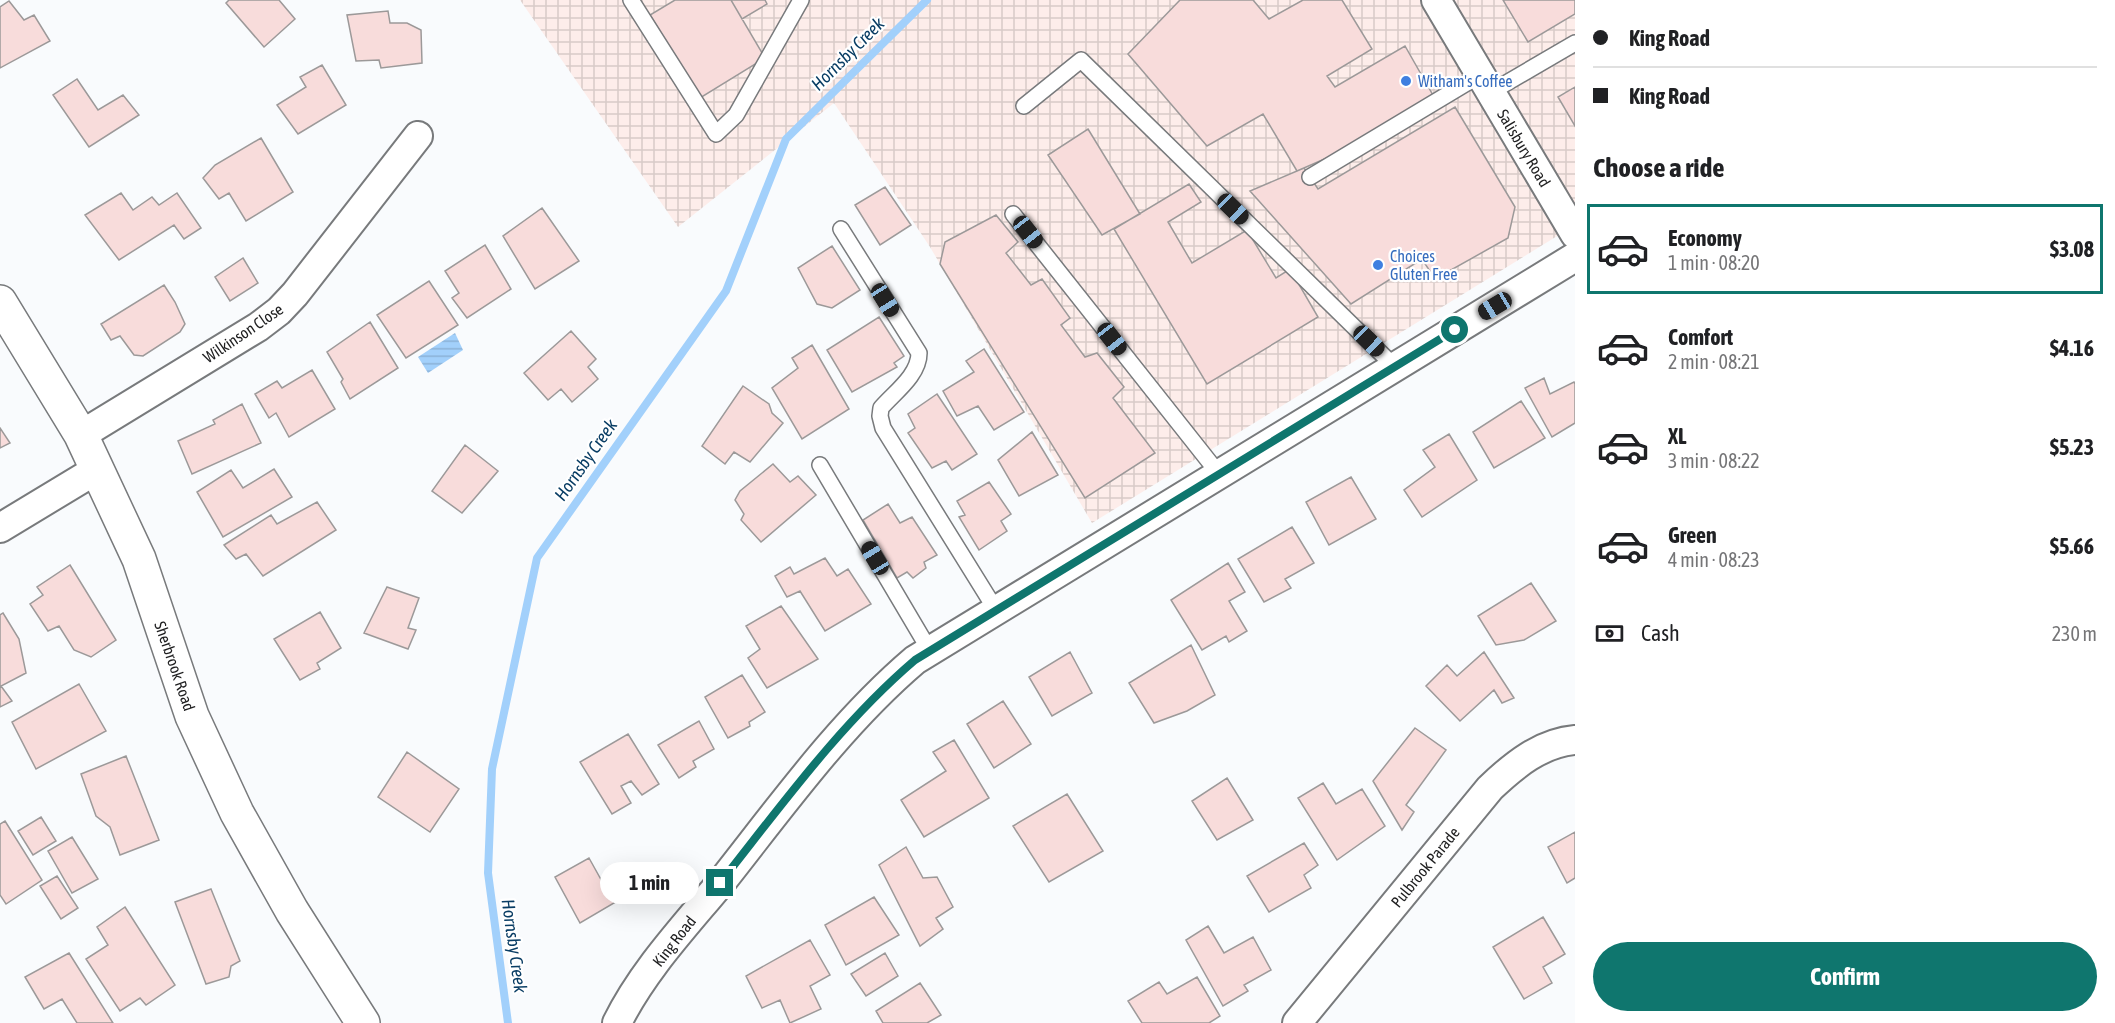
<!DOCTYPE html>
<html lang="en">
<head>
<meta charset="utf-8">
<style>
  body { margin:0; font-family:"Asap Condensed",sans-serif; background:#f2f2f2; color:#202124; height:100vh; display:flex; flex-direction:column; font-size:22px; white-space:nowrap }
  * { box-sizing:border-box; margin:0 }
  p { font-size:20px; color:#757577 }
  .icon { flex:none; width:33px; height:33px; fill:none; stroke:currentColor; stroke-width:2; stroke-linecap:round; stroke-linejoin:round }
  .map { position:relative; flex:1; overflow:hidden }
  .side { display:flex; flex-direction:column; background:#fff; width:540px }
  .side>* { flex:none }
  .hud { display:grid; align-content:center; height:132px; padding:0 18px; background:#fff }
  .end { position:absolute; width:27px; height:27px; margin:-14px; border:8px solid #0f766e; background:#fff; box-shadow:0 0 0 3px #fff }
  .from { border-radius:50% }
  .bubble { position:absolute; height:42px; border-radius:21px; background:#fff; box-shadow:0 6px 24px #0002; font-size:20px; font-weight:700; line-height:42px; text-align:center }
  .car { position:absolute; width:18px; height:36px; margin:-18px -9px; border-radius:8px; box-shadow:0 0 4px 2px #0007; background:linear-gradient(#222 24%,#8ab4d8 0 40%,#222 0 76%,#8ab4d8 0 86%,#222 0) }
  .hud b { display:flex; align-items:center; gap:21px; height:57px; font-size:22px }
  .hud b+b { border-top:2px solid #e0e0e0 }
  .hud i { width:15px; height:15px; background:#202124 }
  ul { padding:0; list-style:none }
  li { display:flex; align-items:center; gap:18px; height:90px; margin:0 12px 9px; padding:0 6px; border:3px solid transparent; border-radius:0px }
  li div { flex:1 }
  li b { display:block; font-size:22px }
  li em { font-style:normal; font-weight:700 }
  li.active { border-color:#0f766e }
  li>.icon { width:54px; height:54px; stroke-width:1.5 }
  h2 { padding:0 18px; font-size:27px; line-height:72px }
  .pay { display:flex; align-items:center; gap:15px; height:66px; padding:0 18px; font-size:22px }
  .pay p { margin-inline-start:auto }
  .cta { display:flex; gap:12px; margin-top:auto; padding:12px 18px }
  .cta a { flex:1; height:69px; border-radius:36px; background:#0f766e; color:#fff; font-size:24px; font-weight:700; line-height:69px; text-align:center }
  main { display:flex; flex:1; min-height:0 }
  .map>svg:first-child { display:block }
  .industrial { fill:url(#industrial-grid) }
  .water { fill:url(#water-rules) }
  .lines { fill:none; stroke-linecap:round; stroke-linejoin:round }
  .stream { stroke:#a2d0fb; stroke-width:8 }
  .building { fill:#f8dcdb; stroke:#9c9999; stroke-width:1.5 }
  .lane-casing { stroke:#787a7c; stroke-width:18 }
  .street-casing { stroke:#787a7c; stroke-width:32 }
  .secondary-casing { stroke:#787a7c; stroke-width:36 }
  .lane { stroke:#fff; stroke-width:15 }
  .street { stroke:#fff; stroke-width:28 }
  .secondary { stroke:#fff; stroke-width:33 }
  .route { stroke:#0f766e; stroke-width:8 }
  .shop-dot { fill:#3f7fe0; stroke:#fff; stroke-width:2 }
  .labels { text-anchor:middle; stroke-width:4.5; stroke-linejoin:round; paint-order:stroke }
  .shop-label { font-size:16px; fill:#366cbe; stroke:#fff; text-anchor:start }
  .street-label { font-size:16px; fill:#1e1e1f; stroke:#fff }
  .water-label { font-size:18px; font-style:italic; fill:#093d64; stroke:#fff }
</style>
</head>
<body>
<main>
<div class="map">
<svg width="1575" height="1023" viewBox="0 0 1575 1023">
  <defs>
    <pattern id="industrial-grid" width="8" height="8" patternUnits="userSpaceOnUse" patternTransform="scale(1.5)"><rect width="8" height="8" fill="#fdedea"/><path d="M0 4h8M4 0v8" fill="none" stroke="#d8cbc8"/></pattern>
    <pattern id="water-rules" width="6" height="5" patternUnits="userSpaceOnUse" patternTransform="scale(1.5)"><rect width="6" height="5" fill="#a2d0fb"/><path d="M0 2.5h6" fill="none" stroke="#8bb2d7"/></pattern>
  </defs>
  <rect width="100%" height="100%" fill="#f9fbfd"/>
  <path class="industrial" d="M 520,0 L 1575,0 L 1575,225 L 1092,523 L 930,247 L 834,103 L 678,227 Z"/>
  <path class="water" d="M 455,333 L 463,350 L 428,373 L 418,357 Z"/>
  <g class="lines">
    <path class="stream" d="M 508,1023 L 488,873 L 492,769 L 537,558 L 726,291 L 786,139 L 927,0"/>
  </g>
  <path class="building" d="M 229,0 L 279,0 L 295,19 L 264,47 L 226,3 Z
    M 675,0 L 731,0 L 765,58 L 700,98 L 650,15 Z
    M 731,0 L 765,0 L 767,4 L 742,19 Z
    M 1180,0 L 1253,0 L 1269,19 L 1303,0 L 1342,0 L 1372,49 L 1327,76 L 1335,87 L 1405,46 L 1434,97 L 1343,151 L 1297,171 L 1263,114 L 1207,146 L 1128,54 Z
    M 1503,0 L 1575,0 L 1575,14 L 1528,42 Z
    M 9,1 L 24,20 L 34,15 L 50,41 L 0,68 L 0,7 Z
    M 388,11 L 390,23 L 407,23 L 421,30 L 422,63 L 381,68 L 379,60 L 356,61 L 347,15 Z
    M 322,65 L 346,105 L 298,134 L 277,105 L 306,87 L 300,77 Z
    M 77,79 L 98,110 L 123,95 L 139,115 L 89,147 L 53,95 Z
    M 1575,87 L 1575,126 L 1558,97 Z
    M 1455,107 L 1515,207 L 1508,238 L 1435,279 L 1422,259 L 1351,304 L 1250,191 L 1304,168 L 1318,189 Z
    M 1088,129 L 1140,214 L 1102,235 L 1048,155 Z
    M 261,138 L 293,192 L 246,221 L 229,193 L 219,199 L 203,178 L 215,165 Z
    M 1189,184 L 1201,202 L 1168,222 L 1192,263 L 1247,230 L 1276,278 L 1290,269 L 1318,317 L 1207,384 L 1114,229 Z
    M 885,187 L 911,225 L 880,245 L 855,205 Z
    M 121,193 L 133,210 L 152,197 L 159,205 L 177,193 L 201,228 L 184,239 L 174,225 L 119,260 L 85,215 Z
    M 542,208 L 579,261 L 535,289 L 503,236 Z
    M 996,215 L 1018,242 L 1006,253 L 1031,285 L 1042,279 L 1070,318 L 1061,325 L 1085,357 L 1097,353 L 1124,387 L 1113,398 L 1155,453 L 1085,498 L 940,264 L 945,242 Z
    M 485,245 L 511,289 L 467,318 L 452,298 L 459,293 L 445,271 Z
    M 832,246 L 860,290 L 832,308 L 817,304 L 798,268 Z
    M 243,258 L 258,283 L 230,301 L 215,277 Z
    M 429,281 L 458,325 L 406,358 L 377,315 Z
    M 164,285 L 175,302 L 185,324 L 180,332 L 143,356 L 134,355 L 120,336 L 111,340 L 101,324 Z
    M 879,317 L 904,356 L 894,363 L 897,367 L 852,392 L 827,350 Z
    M 370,322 L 398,368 L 350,399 L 341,382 L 343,379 L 327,352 Z
    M 571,331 L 596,359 L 588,367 L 598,379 L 572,402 L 561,389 L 548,400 L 524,373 Z
    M 812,345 L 849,409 L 802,439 L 772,388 L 798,368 L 792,358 Z
    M 984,349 L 1024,412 L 994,430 L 978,406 L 957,416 L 943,391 L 974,372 L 966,361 Z
    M 312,370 L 335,409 L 289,437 L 276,413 L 269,418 L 255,394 L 277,381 L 282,388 Z
    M 1544,378 L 1550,394 L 1574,382 L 1575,384 L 1575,423 L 1552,437 L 1525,388 Z
    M 743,386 L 769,404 L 772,413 L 783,423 L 750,462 L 734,452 L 725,464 L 702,446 Z
    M 937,394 L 977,454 L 952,470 L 946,461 L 932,468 L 908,433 L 915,428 L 908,414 Z
    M 1521,401 L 1545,438 L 1494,468 L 1473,432 Z
    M 242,404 L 261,443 L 192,474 L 178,441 L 215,424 L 213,420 Z
    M 0,428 L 10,443 L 0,448 Z
    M 1032,432 L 1058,475 L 1019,496 L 998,460 Z
    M 1449,434 L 1477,480 L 1422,517 L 1404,490 L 1435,467 L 1423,450 Z
    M 465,445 L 498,471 L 462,513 L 432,491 Z
    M 773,464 L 790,482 L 798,476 L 816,495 L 761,542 L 741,520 L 744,514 L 735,500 L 740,491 Z
    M 274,469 L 292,497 L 223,537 L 197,492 L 231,470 L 243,488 Z
    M 1351,477 L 1376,519 L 1329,545 L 1306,502 Z
    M 989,482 L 1011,514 L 1001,521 L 1007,531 L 979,550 L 959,517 L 965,515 L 957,501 Z
    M 317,502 L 336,530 L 263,576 L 246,554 L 236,559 L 224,545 L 271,515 L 277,524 Z
    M 888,504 L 900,523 L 912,517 L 937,555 L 924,562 L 926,568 L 913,578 L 907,572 L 897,578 L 863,520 Z
    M 1292,527 L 1314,563 L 1285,579 L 1291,588 L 1264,602 L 1238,559 Z
    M 825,558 L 837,576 L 848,569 L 871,604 L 825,631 L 800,591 L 787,597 L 775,576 L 790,567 L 794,574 Z
    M 1228,563 L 1245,592 L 1229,601 L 1247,631 L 1229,642 L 1226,636 L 1202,650 L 1171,600 Z
    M 70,565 L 116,640 L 91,657 L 74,650 L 59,626 L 48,631 L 30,604 L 43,595 L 37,587 Z
    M 1531,583 L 1556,621 L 1524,640 L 1496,645 L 1478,616 Z
    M 387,587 L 419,598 L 408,628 L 416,630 L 408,649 L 364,633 Z
    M 781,606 L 818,659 L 767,688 L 748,658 L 760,649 L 746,626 Z
    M 320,612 L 341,648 L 317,663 L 320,669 L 300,680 L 274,639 Z
    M 3,613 L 19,639 L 26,673 L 1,686 L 12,701 L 0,707 L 0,615 Z
    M 1191,645 L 1215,695 L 1187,711 L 1154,723 L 1129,683 Z
    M 1070,652 L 1092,693 L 1052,716 L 1029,677 Z
    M 1484,652 L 1514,698 L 1502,703 L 1494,690 L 1460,721 L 1426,686 L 1447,665 L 1457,676 Z
    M 742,675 L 765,712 L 749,722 L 750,726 L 728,738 L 705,697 Z
    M 79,684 L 106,731 L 36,769 L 12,722 Z
    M 1003,701 L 1031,744 L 994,768 L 967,724 Z
    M 699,721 L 714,749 L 693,761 L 696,767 L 679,778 L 658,745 Z
    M 1415,728 L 1446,750 L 1406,805 L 1414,812 L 1402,830 L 1373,781 Z
    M 628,734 L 659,784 L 642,795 L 631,781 L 621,786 L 631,803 L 612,814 L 580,762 Z
    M 954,740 L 989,798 L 924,837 L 901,800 L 946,771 L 933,752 Z
    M 407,752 L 459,789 L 430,832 L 378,797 Z
    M 126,756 L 159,840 L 120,855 L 110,827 L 96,816 L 81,774 Z
    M 1227,778 L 1253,820 L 1217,840 L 1192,801 Z
    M 1323,783 L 1336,804 L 1362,789 L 1385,826 L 1337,860 L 1298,798 Z
    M 1067,794 L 1103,851 L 1049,882 L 1013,826 Z
    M 41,817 L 56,841 L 33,855 L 18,831 Z
    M 5,821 L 42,880 L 6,904 L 0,895 L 0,824 Z
    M 1575,832 L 1575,878 L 1567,883 L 1548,847 Z
    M 72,837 L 98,879 L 72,893 L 48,851 Z
    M 1304,843 L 1318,865 L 1304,875 L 1311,888 L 1269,912 L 1247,876 Z
    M 906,847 L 923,878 L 937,877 L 953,907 L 936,918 L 943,929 L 920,946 L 879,865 Z
    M 589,858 L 614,903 L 580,923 L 555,877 Z
    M 57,876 L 78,908 L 61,919 L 40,886 Z
    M 211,889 L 240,961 L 231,966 L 229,977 L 206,984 L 175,902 Z
    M 874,897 L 899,935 L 846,965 L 825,925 Z
    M 125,907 L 175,985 L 146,1005 L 140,998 L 120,1011 L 86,959 L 108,945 L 97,927 Z
    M 1543,917 L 1565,954 L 1543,967 L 1552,983 L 1524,999 L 1493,947 Z
    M 1208,926 L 1224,953 L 1253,937 L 1271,970 L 1244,985 L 1248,991 L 1223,1006 L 1186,940 Z
    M 810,940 L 830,975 L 810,986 L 821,1009 L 790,1023 L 780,1000 L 762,1008 L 746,976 Z
    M 69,953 L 113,1023 L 77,1023 L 62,999 L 44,1009 L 25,977 Z
    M 885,953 L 898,976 L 866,996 L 851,974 Z
    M 1197,977 L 1220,1016 L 1209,1023 L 1142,1023 L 1128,1001 L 1159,982 L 1167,994 Z
    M 920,983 L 941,1015 L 927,1023 L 883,1023 L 876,1011 Z"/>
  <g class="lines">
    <g class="lane-casing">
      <path id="lane" d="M 631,0 L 716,134 L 736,115 L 801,0
        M 1491,92 L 1575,43
        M 1024,106 L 1081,60 L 1395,367
        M 1310,177 L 1480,75
        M 1013,214 L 1219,474
        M 841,229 L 919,353 C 919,375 895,392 881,408 L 880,416 L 883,428 L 996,610
        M 820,465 L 930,651"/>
    </g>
    <g class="street-casing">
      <path id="street" d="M 1436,0 L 1575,234
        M 81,435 L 258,327 L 279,311 L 295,294 L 418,136
        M 0,528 L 96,470
        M 617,1023 C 643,970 686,925 723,880 C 783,804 841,723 915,660 L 1575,257
        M 1297,1023 L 1490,788 C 1514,765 1541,743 1575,740"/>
    </g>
    <g class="secondary-casing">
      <path id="secondary" d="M 0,302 L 81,435 L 139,559 L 192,716 L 237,813 L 292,911 L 363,1023"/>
    </g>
    <use href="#lane" class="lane"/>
    <use href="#street" class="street"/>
    <use href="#secondary" class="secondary"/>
  </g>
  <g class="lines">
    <path class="route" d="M 720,883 C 781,806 840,724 915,660 L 1455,330"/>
  </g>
  <g class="shop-dot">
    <circle cx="1406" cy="81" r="6"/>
    <circle cx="1378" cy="265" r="6"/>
  </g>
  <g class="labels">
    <g class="shop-label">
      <text x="1418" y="87">Witham's Coffee</text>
      <text x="1390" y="262">Choices<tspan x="1390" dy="18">Gluten Free</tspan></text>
    </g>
    <g class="street-label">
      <text transform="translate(1524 148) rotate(59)" y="6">Salisbury Road</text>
      <text transform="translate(243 333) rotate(-34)" y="6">Wilkinson Close</text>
      <text transform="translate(175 666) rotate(71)" y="6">Sherbrook Road</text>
      <text transform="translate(1425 867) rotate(-51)" y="6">Pulbrook Parade</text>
      <text transform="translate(674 941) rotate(-52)" y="6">King Road</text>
    </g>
    <g class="water-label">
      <text transform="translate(848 54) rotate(-45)" y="6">Hornsby Creek</text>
      <text transform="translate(586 460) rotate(-55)" y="6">Hornsby Creek</text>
      <text transform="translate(514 946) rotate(82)" y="6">Hornsby Creek</text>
    </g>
  </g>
</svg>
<i class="end from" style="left:1455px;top:330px"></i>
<i class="end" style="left:720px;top:883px"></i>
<div class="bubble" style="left:600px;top:862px;width:99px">1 min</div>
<i class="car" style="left:1233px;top:209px;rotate:134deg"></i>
<i class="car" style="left:1028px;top:232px;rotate:142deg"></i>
<i class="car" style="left:885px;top:300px;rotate:148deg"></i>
<i class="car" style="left:1495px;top:306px;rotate:239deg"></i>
<i class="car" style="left:1112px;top:339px;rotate:142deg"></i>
<i class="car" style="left:1369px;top:341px;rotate:134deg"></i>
<i class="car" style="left:875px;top:558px;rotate:329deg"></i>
</div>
<section class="side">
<div class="hud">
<b><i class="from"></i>King Road</b>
<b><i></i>King Road</b>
</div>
<h2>Choose a ride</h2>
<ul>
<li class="active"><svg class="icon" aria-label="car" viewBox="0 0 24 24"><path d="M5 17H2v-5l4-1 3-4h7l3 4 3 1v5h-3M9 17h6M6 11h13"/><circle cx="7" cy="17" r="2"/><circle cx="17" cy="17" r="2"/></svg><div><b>Economy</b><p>1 min · 08:20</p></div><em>$3.08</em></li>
<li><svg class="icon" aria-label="car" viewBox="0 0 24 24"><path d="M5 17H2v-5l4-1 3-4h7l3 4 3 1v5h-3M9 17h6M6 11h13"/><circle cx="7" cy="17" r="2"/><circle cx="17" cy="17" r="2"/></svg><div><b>Comfort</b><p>2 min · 08:21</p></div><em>$4.16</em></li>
<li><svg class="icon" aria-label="car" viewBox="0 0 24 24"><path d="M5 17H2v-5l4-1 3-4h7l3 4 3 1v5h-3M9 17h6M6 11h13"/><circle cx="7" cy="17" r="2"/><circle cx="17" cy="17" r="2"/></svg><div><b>XL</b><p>3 min · 08:22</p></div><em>$5.23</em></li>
<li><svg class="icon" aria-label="car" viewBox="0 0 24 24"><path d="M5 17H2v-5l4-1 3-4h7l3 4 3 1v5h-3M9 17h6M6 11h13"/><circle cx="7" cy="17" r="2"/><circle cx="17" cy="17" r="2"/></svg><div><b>Green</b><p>4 min · 08:23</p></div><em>$5.66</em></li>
</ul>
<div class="pay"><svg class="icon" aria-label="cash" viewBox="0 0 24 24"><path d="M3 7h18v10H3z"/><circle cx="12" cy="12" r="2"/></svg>Cash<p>230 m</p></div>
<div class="cta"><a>Confirm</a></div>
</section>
</main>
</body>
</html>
